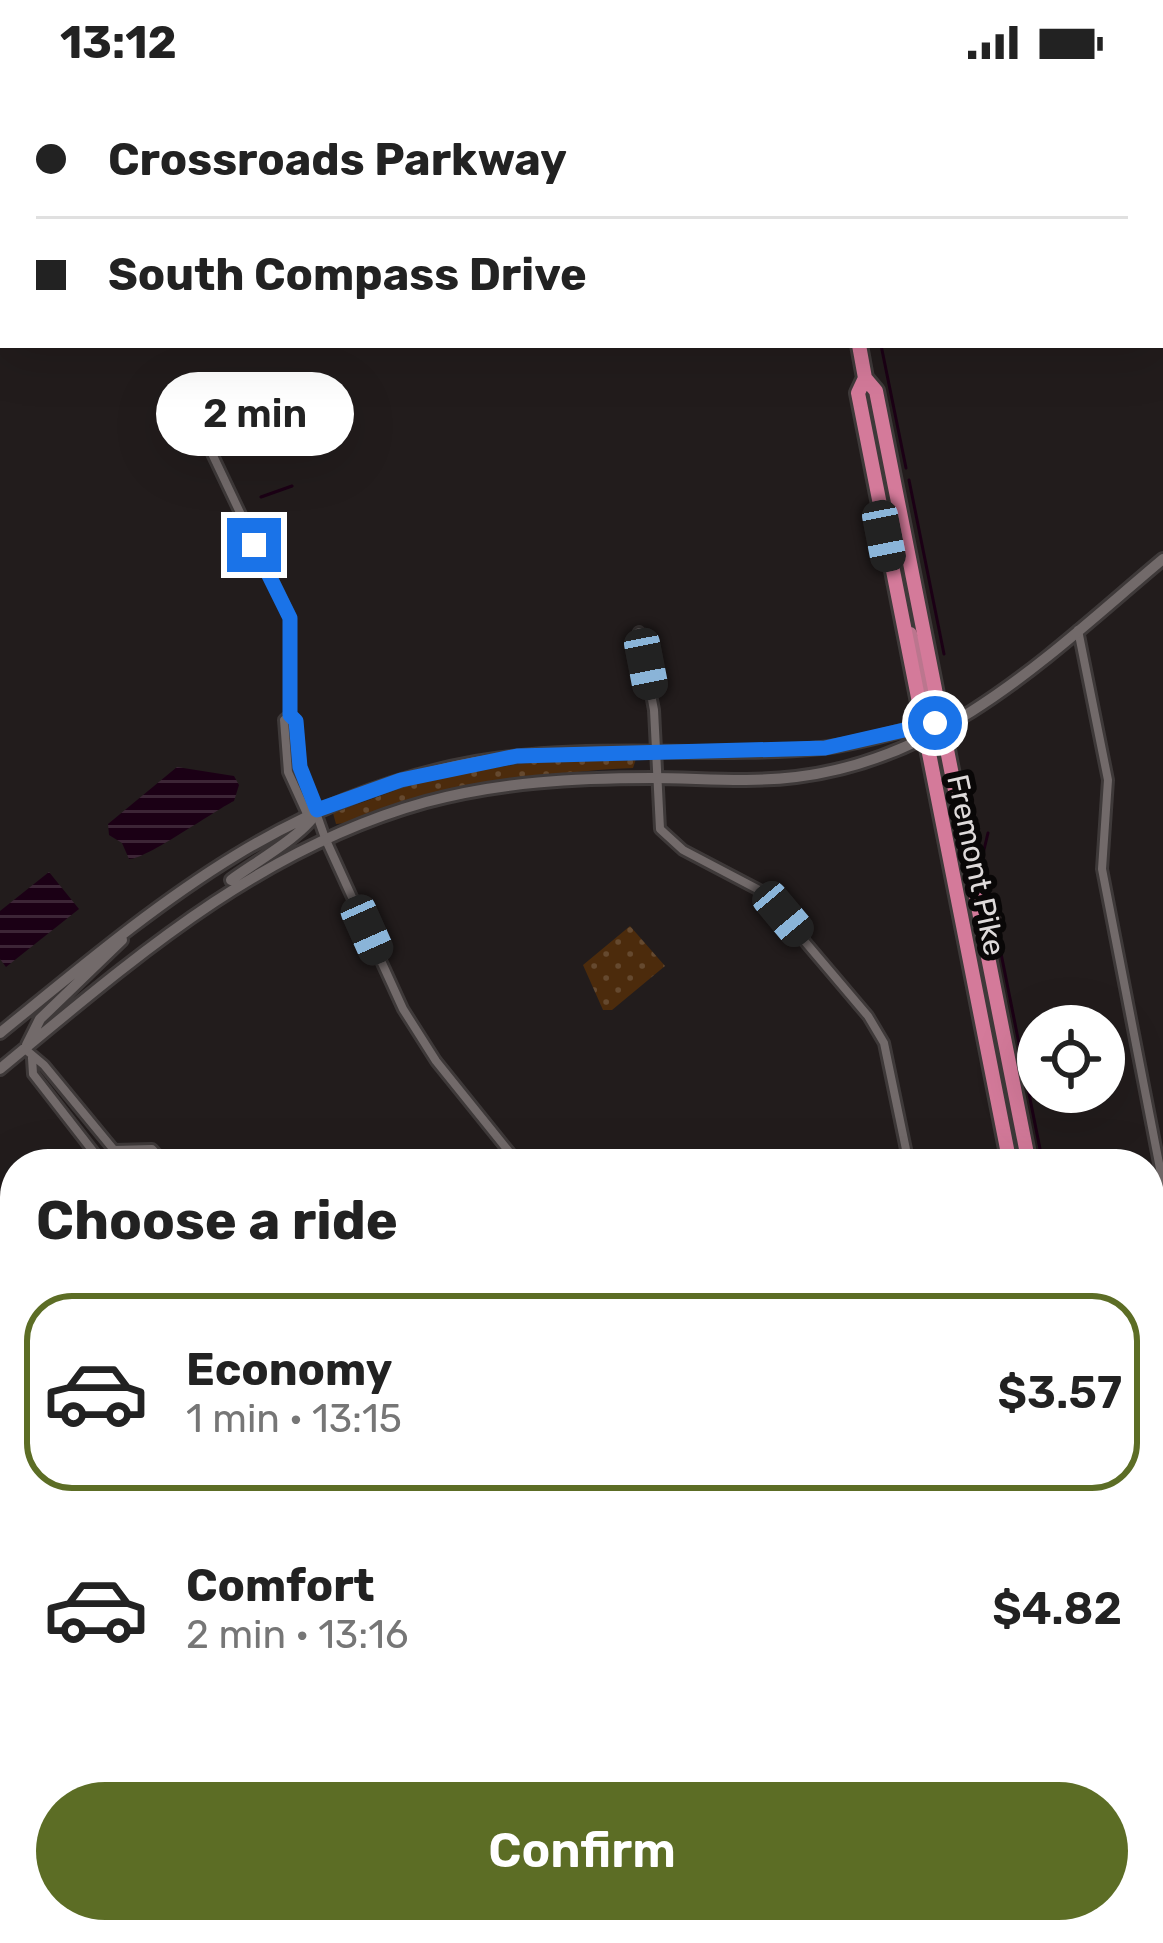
<!DOCTYPE html>
<html lang="en">
<head>
<meta charset="utf-8">
<style>
  body { margin:0; font-family:Rubik,sans-serif; background:#f6f6f6; color:#222; height:100vh; display:flex; flex-direction:column; font-size:45px; white-space:nowrap }
  * { box-sizing:border-box; margin:0 }
  p { font-size:39px; color:#767676 }
  .icon { flex:none; width:66px; height:66px; fill:none; stroke:currentColor; stroke-width:2; stroke-linecap:round; stroke-linejoin:round }
  .map { position:relative; flex:1; overflow:hidden }
  .panel { position:absolute; left:0px; top:1065px; width:1164px; height:795px; display:flex; flex-direction:column; background:#fff; border-radius:48px 48px 0 0; box-shadow:0 12px 48px #0002 }
  .panel>* { flex:none }
  .top-card { position:absolute; left:0px; top:0px; width:1164px; height:264px; box-shadow:0 12px 48px #0002; display:grid; align-content:center; height:264px; padding:0 36px; background:#fff }
  .controls { position:absolute; left:1017px; top:921px; display:grid; gap:24px }
  .controls a { display:grid; place-items:center; width:108px; height:108px; border-radius:50%; background:#fff; box-shadow:0 12px 48px #0002; font-size:60px }
  .end { position:absolute; width:54px; height:54px; margin:-27px; border:15px solid #1a73e8; background:#fff; box-shadow:0 0 0 6px #fff }
  .from { border-radius:50% }
  .bubble { position:absolute; height:84px; border-radius:42px; background:#fff; box-shadow:0 12px 48px #0002; font-size:39px; font-weight:600; line-height:84px; text-align:center }
  .car { position:absolute; width:36px; height:72px; margin:-36px -18px; border-radius:15px; box-shadow:0 0 9px 3px #0007; background:linear-gradient(#222 24%,#8ab4d8 0 40%,#222 0 76%,#8ab4d8 0 86%,#222 0) }
  .top-card b { display:flex; align-items:center; gap:42px; height:114px; font-size:45px }
  .top-card b+b { border-top:3px solid #e0e0e0 }
  .top-card i { width:30px; height:30px; background:#222 }
  ul { padding:0; list-style:none }
  li { display:flex; align-items:center; gap:36px; height:198px; margin:0 24px 18px; padding:0 12px; border:6px solid transparent; border-radius:48px }
  li div { flex:1 }
  li b { display:block; font-size:45px }
  li em { font-style:normal; font-weight:600 }
  li.current { border-color:#5c6d25 }
  li>.icon { width:108px; height:108px; stroke-width:1.5 }
  h2 { padding:0 36px; font-size:54px; line-height:144px }
  .action { display:flex; gap:24px; margin-top:auto; padding:24px 36px }
  .action a { flex:1; height:138px; border-radius:72px; background:#5c6d25; color:#fff; font-size:48px; font-weight:600; line-height:138px; text-align:center }
  .status { display:flex; justify-content:space-between; align-items:center; height:84px; padding:0 60px; background:#fff; direction:ltr }
  .status svg { height:33px; fill:currentColor }
  .map>svg:first-child { display:block }
  .grass { fill:url(#grass-dots) }
  .water { fill:url(#water-rules) }
  .lines { fill:none; stroke-linecap:round; stroke-linejoin:round }
  .stream { stroke:#1b0015; stroke-width:3 }
  .minor-casing { stroke:#3e3939; stroke-width:14 }
  .tertiary-casing { stroke:#3e3939; stroke-width:16 }
  .primary-casing { stroke:#3e3939; stroke-width:20 }
  .trunk-casing { stroke:#3e3939; stroke-width:20 }
  .minor { stroke:#726a6a; stroke-width:8 }
  .tertiary { stroke:#726a6a; stroke-width:10 }
  .primary { stroke:#bb768e; stroke-width:14 }
  .trunk { stroke:#d47a9a; stroke-width:14 }
  .route { stroke:#1a73e8; stroke-width:15 }
  .labels { text-anchor:middle; stroke-width:12; stroke-linejoin:round; paint-order:stroke }
  .street-label { font-size:30px; fill:#dedada; stroke:#090707 }
</style>
</head>
<body>
<div class="status"><b>13:12</b><svg viewBox="0 0 49 12"><path d="M0 12V9h3v3zM5 12V6h3v6zM10 12V3h3v9zM15 12V0h3v12zM26 1h20v11H26zM47 4h2v5h-2z"/></svg></div>
<div class="map">
<svg width="1163" height="1859" viewBox="0 0 1163 1859">
  <defs>
    <pattern id="grass-dots" width="8" height="8" patternUnits="userSpaceOnUse" patternTransform="scale(3)"><rect width="8" height="8" fill="#4c2b0c"/><path d="M2 2h.1M6 6h.1" fill="none" stroke="#65492f" stroke-width="1.8" stroke-linecap="round"/></pattern>
    <pattern id="water-rules" width="6" height="5" patternUnits="userSpaceOnUse" patternTransform="scale(3)"><rect width="6" height="5" fill="#1b0015"/><path d="M0 2.5h6" fill="none" stroke="#3c2536"/></pattern>
  </defs>
  <rect width="100%" height="100%" fill="#221c1c"/>
  <path class="grass" d="M 578,672 L 636,675 L 633,684 C 533,688 441,708 346,739 L 336,740 L 333,729 L 435,692 Z
    M 630,842 L 665,882 L 612,926 L 603,926 L 583,881 Z"/>
  <path class="water" d="M 177,683 L 234,692 L 239,701 L 234,717 C 212,728 145,776 129,775 L 122,759 L 109,751 L 108,740 Z
    M 49,788 L 79,825 L 6,883 L 0,875 L 0,827 Z"/>
  <g class="lines">
    <path class="stream" d="M 881,261 L 906,384
      M 909,396 L 944,570
      M 261,413 L 292,402
      M 988,749 L 982,774 L 1043,1080
      M 0,1579 L 15,1582
      M 1156,1646 L 1163,1681
      M 1036,1859 L 1053,1845"/>
    <g class="minor-casing">
      <path id="minor" d="M 189,321 L 290,534 L 290,631 L 296,637 L 300,683 L 325,754 L 403,925 L 436,977 L 519,1080
        M 1078,546 L 1108,696 L 1102,785 L 1163,1100
        M 639,548 L 654,626 L 660,745 L 683,766 L 763,808 L 868,932 L 884,959 L 909,1080
        M 290,631 L 284,636 L 288,688 L 309,734
        M 25,965 L 44,981 L 114,1066 L 152,1065 L 166,1080
        M 32,974 L 33,990 L 103,1080
        M 1149,1189 L 1163,1186
        M 0,1198 L 15,1216
        M 1149,1512 L 1163,1499
        M 1149,1538 L 1163,1599
        M 1149,1625 L 1163,1623
        M 269,1859 L 286,1845
        M 981,1859 L 998,1845"/>
    </g>
    <g class="tertiary-casing">
      <path id="tertiary" d="M 231,796 C 254,779 307,749 317,727
        M 0,949 C 150,827 279,713 476,678 C 591,658 706,675 821,664 C 864,660 904,644 946,637
        M 27,961 L 40,935 L 122,856
        M 0,985 C 132,876 257,765 426,718 C 500,698 575,694 651,694 C 699,694 748,699 796,693 C 947,675 1052,568 1163,475"/>
    </g>
    <g class="primary-casing">
      <path id="primary" d="M 910,550 L 934,632"/>
    </g>
    <g class="trunk-casing">
      <path id="trunk" d="M 807,0 L 808,3
        M 859,261 L 865,294 L 876,307 L 1029,1080
        M 865,294 L 858,309 L 1010,1080
        M 1149,1682 L 1163,1752
        M 1149,1769 L 1163,1840"/>
    </g>
    <use href="#minor" class="minor"/>
    <use href="#tertiary" class="tertiary"/>
    <use href="#primary" class="primary"/>
    <use href="#trunk" class="trunk"/>
  </g>
  <g class="lines">
    <path class="route" d="M 254,461 L 290,534 L 290,631 L 296,637 L 300,683 L 317,726 L 401,696 L 517,672 L 825,664 L 935,639"/>
  </g>
  <g class="labels">
    <g class="street-label">
      <text transform="translate(976 781) rotate(78)" y="10">Fremont Pike</text>
    </g>
  </g>
</svg>
<div class="controls">
<a><svg class="icon" aria-label="locate" viewBox="0 0 24 24"><circle cx="12" cy="12" r="6"/><path d="M12 2v4M12 18v4M2 12h4M18 12h4"/></svg></a>
</div>
<i class="end from" style="left:935px;top:639px"></i>
<i class="end" style="left:254px;top:461px"></i>
<div class="bubble" style="left:156px;top:288px;width:198px">2 min</div>
<i class="car" style="left:884px;top:452px;rotate:169deg"></i>
<i class="car" style="left:646px;top:580px;rotate:169deg"></i>
<i class="car" style="left:783px;top:830px;rotate:140deg"></i>
<i class="car" style="left:367px;top:846px;rotate:156deg"></i>
<div class="top-card">
<b><i class="from"></i>Crossroads Parkway</b>
<b><i></i>South Compass Drive</b>
</div>
<section class="panel">
<h2>Choose a ride</h2>
<ul>
<li class="current"><svg class="icon" aria-label="car" viewBox="0 0 24 24"><path d="M5 17H2v-5l4-1 3-4h7l3 4 3 1v5h-3M9 17h6M6 11h13"/><circle cx="7" cy="17" r="2"/><circle cx="17" cy="17" r="2"/></svg><div><b>Economy</b><p>1 min · 13:15</p></div><em>$3.57</em></li>
<li><svg class="icon" aria-label="car" viewBox="0 0 24 24"><path d="M5 17H2v-5l4-1 3-4h7l3 4 3 1v5h-3M9 17h6M6 11h13"/><circle cx="7" cy="17" r="2"/><circle cx="17" cy="17" r="2"/></svg><div><b>Comfort</b><p>2 min · 13:16</p></div><em>$4.82</em></li>
</ul>
<div class="action"><a>Confirm</a></div>
</section>
</div>
</body>
</html>
